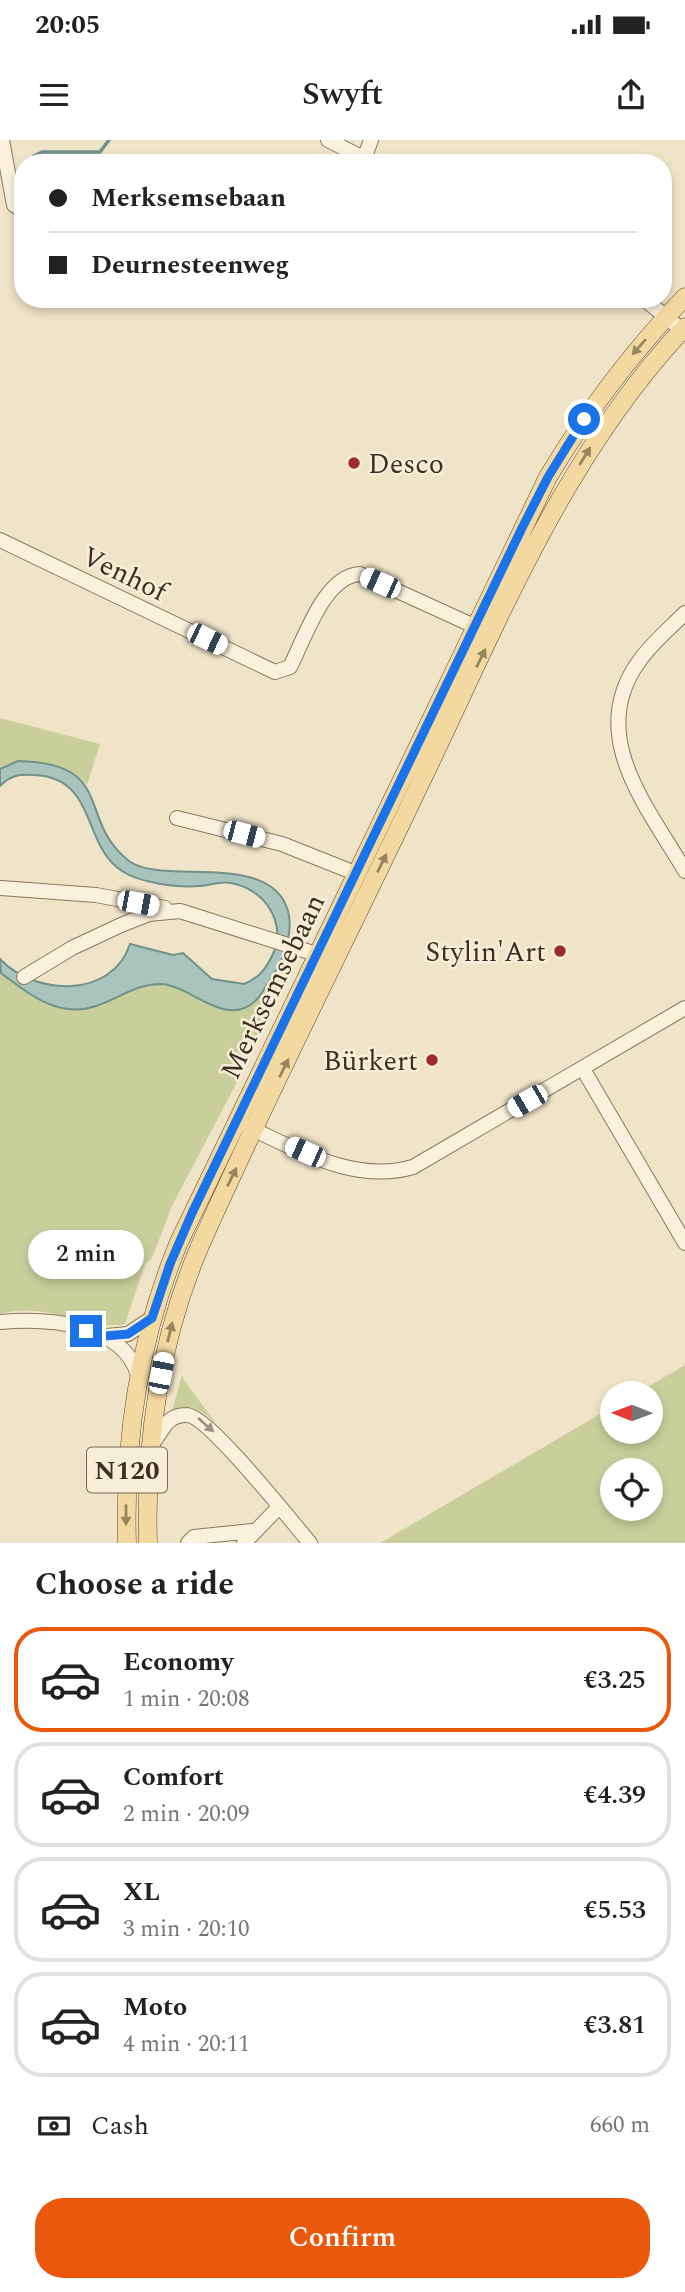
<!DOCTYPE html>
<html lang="en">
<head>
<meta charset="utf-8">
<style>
  body { margin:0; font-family:Spectral,serif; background:#f6f6f6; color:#222; height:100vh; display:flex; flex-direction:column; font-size:26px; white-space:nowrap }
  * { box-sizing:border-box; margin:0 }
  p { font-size:23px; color:#767676 }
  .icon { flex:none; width:38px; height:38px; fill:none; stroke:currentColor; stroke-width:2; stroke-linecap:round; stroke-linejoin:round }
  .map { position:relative; height:1403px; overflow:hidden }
  .sheet { display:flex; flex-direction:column; background:#fff; flex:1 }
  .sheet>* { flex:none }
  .hud { position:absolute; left:14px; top:14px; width:658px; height:154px; border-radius:28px; box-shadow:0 4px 10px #0003; display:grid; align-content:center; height:154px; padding:0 35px; background:#fff }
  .needle { width:46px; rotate:271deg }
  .fabs { position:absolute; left:600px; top:1241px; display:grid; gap:14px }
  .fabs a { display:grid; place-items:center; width:63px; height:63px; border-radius:50%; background:#fff; box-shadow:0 4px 10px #0003; font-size:35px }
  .end { position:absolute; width:32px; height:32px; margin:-16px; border:9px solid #1a73e8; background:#fff; box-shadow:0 0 0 4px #fff }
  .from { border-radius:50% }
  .bubble { position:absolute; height:49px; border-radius:24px; background:#fff; box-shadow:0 4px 10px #0003; font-size:23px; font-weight:600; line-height:49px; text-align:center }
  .car { position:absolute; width:21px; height:42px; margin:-21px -10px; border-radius:9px; box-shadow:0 0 5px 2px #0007; background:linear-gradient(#fff 24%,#345 0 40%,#fff 0 76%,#345 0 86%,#fff 0) }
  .hud b { display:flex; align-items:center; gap:24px; height:66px; font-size:26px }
  .hud b+b { border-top:2px solid #e0e0e0 }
  .hud i { width:18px; height:18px; background:#222 }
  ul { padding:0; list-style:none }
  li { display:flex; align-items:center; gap:21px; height:105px; margin:0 14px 10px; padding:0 21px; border:4px solid #e0e0e0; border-radius:28px }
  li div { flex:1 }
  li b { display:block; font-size:26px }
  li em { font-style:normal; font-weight:600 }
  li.selected { border-color:#ea580c }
  li>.icon { width:63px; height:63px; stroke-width:1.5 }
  h2 { padding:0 35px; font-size:32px; line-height:84px }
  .pay { display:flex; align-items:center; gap:18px; height:77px; padding:0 35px; font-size:26px }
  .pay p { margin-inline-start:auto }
  .primary-button { display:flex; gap:14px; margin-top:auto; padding:14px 35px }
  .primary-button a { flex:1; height:80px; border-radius:28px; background:#ea580c; color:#fff; font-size:28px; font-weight:600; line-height:80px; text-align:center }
  .status { display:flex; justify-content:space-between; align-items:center; height:49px; padding:0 35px; background:#fff; direction:ltr }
  .status svg { height:19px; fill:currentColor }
  header { display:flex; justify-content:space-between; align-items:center; height:91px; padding:0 35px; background:#fff; font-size:32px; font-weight:600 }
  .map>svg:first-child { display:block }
  .green { fill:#c9cf9b; fill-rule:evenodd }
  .water { fill:#a9c4bc; stroke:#6f938a; stroke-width:2 }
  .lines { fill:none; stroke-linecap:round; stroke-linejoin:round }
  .stream { stroke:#6f938a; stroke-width:3.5 }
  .minor-casing { stroke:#8d765c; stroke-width:16 }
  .major-casing { stroke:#5b4430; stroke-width:19 }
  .minor { stroke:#faf1dc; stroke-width:14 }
  .major { stroke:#f3d9a0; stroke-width:18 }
  .oneway { fill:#988460 }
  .oneway2 { fill:#9c907e }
  .route { stroke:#1a73e8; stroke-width:9 }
  .poi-dot { fill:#9e2a2b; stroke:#f7eed8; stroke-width:2.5 }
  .labels { text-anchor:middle; stroke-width:5; stroke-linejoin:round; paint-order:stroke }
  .shield { fill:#f7eed8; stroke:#756857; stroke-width:2 }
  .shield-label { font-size:26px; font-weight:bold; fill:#3d2e20 }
  .poi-label { font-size:28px; fill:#3d2e20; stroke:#f7eed8; text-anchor:end }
  .street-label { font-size:28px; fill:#3d2e20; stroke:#f7eed8 }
</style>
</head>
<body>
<div class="status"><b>20:05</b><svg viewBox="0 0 49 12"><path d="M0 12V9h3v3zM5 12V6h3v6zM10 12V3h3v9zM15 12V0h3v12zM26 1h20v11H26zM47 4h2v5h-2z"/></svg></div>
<header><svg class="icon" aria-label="menu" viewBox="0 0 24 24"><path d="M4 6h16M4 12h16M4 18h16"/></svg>Swyft<svg class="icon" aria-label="share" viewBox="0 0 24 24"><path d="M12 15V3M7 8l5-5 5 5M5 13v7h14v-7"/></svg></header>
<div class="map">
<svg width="685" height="1403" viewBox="0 0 685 1403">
  <rect width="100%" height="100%" fill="#f0e4c8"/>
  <path class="green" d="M 0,578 L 100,604 L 87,645 C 71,626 21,614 0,629 Z
    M 284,813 L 296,816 L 236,944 L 172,1066 L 152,1118 L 145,1124 L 125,1184 C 86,1192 49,1160 0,1174 L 0,832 C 24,854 62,879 97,866 C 120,857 136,843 162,844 C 191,846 213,877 244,868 C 263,863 277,830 284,813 Z
    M 685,1225 L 685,1403 L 380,1403 L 612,1267 L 612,1292 L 651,1292 L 651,1253 L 637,1253 ZM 612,1330 L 651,1330 L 651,1368 L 612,1368 Z
    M 182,1235 L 184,1240 L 217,1285 C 204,1271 190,1261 172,1271 Z"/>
  <path class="water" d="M 18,621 C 117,623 76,680 129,721 C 162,746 271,710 288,771 C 293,789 286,817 275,832 C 268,841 263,855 254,862 C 225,888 190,845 161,844 C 135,844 120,858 96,866 C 59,879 28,854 1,833 L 0,819 C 35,856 112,859 130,804 L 173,815 L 183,813 L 212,839 L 244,844 C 259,838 266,829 273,814 C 287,783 265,749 231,743 C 220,741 211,745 200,746 C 178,748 140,743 122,731 C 82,706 97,637 34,635 C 19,634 11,635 0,646 L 0,629 Z"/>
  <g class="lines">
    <path class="stream" d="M 32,23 L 34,16 L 42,12 L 100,12 L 109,0
      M 19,61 L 23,49"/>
    <g class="minor-casing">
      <path id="minor" d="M 2,0 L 14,65 L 23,71
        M 328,0 L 373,23
        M 364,19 L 371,0
        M 644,159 L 682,190
        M 0,400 L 275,532 L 290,527 C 305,498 324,436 360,434 L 483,490
        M 685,473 C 670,488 652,503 640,520 C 585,594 647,666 685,731
        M 177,678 L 282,704 L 355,733
        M 1,748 L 96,755 L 165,768
        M 24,837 L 72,808 L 121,785 L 149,774 L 180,771 L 316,814
        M 583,929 L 685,1103
        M 246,986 C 298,1010 355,1044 413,1027 L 685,868
        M 0,1182 C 47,1178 122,1182 138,1235
        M 106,1196 L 128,1194 L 152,1178
        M 151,1305 C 163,1292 165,1275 186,1275 C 207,1274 292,1382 310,1403
        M 188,1403 L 194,1397 L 252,1391
        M 244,1403 L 279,1367"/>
    </g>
    <g class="major-casing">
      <path id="major" d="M 127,1403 C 124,1299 139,1198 179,1102 L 548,337 C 587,272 632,212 685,157
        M 148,1403 C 145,1301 159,1203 199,1108 C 268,952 346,800 419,646 C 496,487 562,317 685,187"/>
    </g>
    <use href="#minor" class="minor"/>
    <use href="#major" class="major"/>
  </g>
  <defs><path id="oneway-solid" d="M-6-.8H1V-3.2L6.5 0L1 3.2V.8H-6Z" transform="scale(1.75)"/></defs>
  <g class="oneway">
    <use href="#oneway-solid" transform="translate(639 207) rotate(131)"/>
    <use href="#oneway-solid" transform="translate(585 316) rotate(-58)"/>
    <use href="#oneway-solid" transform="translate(481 518) rotate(-64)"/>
    <use href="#oneway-solid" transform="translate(382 723) rotate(-64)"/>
    <use href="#oneway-solid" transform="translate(284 928) rotate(-64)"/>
    <use href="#oneway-solid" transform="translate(232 1037) rotate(-64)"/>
    <use href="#oneway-solid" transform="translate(170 1192) rotate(-76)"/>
    <use href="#oneway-solid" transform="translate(126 1375) rotate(90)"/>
  </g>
  <use class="oneway2" href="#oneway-solid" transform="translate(206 1285) rotate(42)"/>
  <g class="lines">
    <path class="route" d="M 86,1191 L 105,1196 L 128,1194 L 152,1178 L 170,1124 L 192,1073 L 522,388 L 548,337 L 584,279"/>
  </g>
  <g class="poi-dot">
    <circle cx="354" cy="323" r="7"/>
    <circle cx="560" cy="811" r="7"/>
    <circle cx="432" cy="920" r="7"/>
  </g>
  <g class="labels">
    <rect class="shield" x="87" y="1307.5" width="80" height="45" rx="5"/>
    <g class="shield-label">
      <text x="127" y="1339">N120</text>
    </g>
    <g class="poi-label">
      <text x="368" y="333" text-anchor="start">Desco</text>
      <text x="546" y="821">Stylin'Art</text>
      <text x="418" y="930">Bürkert</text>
    </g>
    <g class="street-label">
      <text transform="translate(125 433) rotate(26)" y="10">Venhof</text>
      <text transform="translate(272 846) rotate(-64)" y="10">Merksemsebaan</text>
    </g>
  </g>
</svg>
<div class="fabs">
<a><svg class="needle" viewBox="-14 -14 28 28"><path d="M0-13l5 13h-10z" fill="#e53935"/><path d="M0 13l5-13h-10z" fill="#767676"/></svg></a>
<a><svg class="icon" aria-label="locate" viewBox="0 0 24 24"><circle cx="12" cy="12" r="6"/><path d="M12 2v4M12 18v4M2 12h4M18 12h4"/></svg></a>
</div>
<i class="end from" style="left:584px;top:279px"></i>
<i class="end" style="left:86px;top:1191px"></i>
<div class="bubble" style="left:28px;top:1090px;width:116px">2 min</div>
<i class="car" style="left:380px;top:443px;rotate:294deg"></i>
<i class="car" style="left:207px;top:499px;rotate:116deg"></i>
<i class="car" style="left:244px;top:694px;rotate:105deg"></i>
<i class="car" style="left:138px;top:763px;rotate:101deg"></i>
<i class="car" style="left:527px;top:961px;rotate:240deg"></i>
<i class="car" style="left:305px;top:1012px;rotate:294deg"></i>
<i class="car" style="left:161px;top:1233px;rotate:11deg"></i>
<div class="hud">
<b><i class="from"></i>Merksemsebaan</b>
<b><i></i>Deurnesteenweg</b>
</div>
</div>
<section class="sheet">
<h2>Choose a ride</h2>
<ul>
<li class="selected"><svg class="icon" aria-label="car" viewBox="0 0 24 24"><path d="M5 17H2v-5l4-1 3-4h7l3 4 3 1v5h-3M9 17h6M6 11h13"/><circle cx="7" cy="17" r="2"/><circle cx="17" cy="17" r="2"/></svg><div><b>Economy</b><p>1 min · 20:08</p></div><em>€3.25</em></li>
<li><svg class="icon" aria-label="car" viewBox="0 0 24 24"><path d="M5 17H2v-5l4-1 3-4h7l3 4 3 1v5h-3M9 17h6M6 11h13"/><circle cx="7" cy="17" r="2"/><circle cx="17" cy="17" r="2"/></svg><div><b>Comfort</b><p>2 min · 20:09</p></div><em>€4.39</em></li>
<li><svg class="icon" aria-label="car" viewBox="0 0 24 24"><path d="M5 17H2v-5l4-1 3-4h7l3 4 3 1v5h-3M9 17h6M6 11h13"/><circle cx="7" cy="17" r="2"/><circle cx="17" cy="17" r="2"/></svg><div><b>XL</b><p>3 min · 20:10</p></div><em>€5.53</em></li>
<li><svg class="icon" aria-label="car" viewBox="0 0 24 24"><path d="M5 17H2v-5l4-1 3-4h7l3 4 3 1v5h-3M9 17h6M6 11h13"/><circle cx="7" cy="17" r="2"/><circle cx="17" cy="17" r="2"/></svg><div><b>Moto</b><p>4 min · 20:11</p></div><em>€3.81</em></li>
</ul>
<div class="pay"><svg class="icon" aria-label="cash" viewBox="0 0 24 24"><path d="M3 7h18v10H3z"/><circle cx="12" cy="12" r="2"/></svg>Cash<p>660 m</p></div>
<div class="primary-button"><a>Confirm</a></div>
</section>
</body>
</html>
